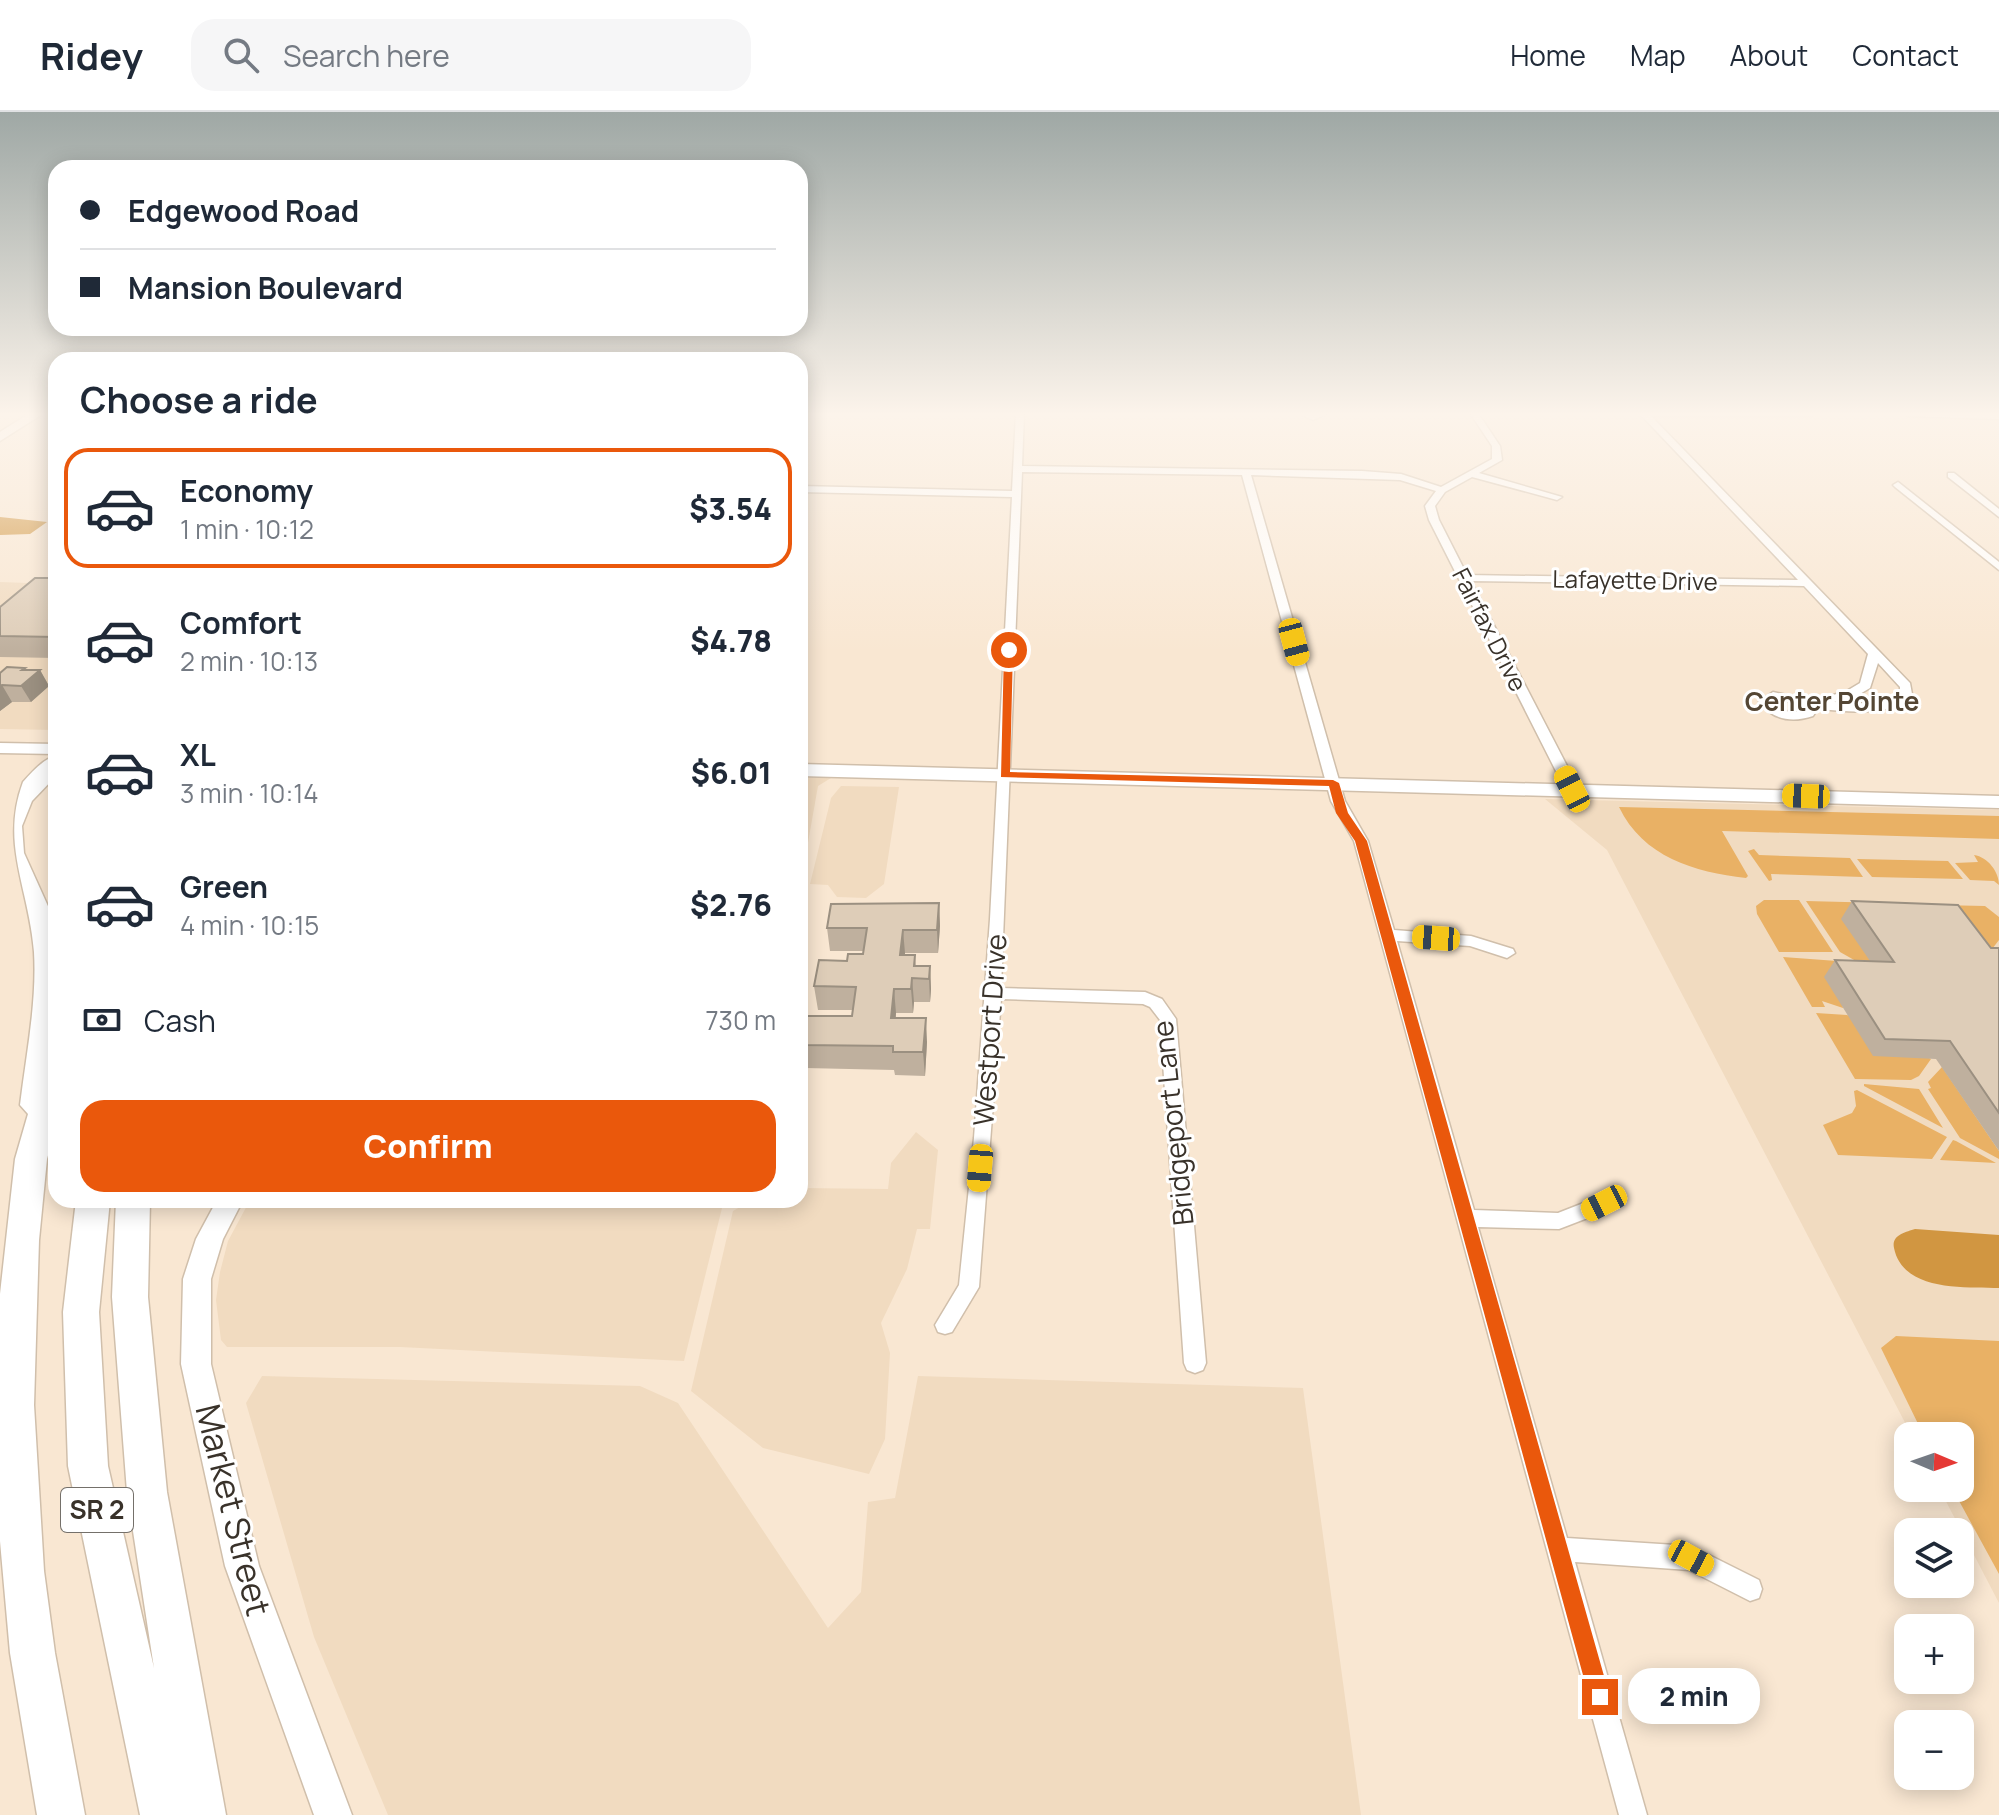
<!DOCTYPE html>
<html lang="en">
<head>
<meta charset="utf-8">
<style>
  body { margin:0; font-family:Manrope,sans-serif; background:#f6f6f7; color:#1f2937; height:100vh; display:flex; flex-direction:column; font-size:30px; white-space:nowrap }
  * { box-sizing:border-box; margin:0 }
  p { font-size:26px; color:#747a83 }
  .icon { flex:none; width:44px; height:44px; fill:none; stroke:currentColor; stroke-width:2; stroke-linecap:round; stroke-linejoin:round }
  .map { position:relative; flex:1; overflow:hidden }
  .details { position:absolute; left:48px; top:240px; width:760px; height:856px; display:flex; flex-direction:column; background:#fff; border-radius:24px; box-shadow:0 4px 20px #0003 }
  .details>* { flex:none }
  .hud { position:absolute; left:48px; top:48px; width:760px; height:176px; border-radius:24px; box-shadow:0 4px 20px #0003; display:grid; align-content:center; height:176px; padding:0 32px; background:#fff }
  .needle { width:52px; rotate:92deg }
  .tools { position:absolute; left:1894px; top:1310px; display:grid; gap:16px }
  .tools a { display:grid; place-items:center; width:80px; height:80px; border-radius:16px; background:#fff; box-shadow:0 4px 20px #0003; font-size:40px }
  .end { position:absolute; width:36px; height:36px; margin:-18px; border:10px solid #ea580c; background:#fff; box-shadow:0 0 0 4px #fff }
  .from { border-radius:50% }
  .bubble { position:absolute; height:56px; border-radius:24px; background:#fff; box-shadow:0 4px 20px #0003; font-size:26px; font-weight:800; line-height:56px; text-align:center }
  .car { position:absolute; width:24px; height:48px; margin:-24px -12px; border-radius:10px; box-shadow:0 0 6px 2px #0007; background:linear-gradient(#f5c518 24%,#345 0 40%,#f5c518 0 76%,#345 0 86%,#f5c518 0) }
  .hud b { display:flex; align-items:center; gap:28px; height:76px; font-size:30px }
  .hud b+b { border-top:2px solid #e0e1e3 }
  .hud i { width:20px; height:20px; background:#1f2937 }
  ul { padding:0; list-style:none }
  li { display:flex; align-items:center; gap:24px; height:120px; margin:0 16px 12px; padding:0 16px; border:4px solid transparent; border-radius:24px }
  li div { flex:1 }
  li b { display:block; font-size:30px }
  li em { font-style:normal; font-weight:800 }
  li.on { border-color:#ea580c }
  li>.icon { width:72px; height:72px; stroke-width:1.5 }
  h2 { padding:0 32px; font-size:36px; line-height:96px }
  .pay { display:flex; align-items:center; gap:20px; height:88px; padding:0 32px; font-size:30px }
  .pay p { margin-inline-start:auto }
  .button { display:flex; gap:16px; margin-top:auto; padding:16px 32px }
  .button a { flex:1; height:92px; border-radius:24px; background:#ea580c; color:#fff; font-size:32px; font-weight:800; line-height:92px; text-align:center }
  header { display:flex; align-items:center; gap:48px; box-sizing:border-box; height:112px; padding:0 40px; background:#fff; border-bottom:2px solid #e0e1e3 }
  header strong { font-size:38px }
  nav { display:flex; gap:44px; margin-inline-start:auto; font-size:28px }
  .search { width:560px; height:72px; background:#f6f6f7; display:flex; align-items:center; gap:20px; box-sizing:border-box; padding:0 28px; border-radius:24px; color:#747a83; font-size:30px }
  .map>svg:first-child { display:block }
  .built { fill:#f1dbc0 }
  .green { fill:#e9b165 }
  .water { fill:#d19641 }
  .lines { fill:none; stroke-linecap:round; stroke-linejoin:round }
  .street-casing { stroke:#d0bfab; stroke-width:3 }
  .secondary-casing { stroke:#d0bfab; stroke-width:3 }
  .highway-casing { stroke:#d0bfab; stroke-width:3 }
  .street { fill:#fff; fill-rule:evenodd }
  .secondary { fill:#fff; fill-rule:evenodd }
  .highway { fill:#fff; fill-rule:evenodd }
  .wall { fill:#bfb09e }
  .shaded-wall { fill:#9b9081 }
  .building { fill:#decdb8; stroke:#9b9081; stroke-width:2 }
  .route { fill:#ea580c }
  .labels { text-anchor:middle; stroke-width:6; stroke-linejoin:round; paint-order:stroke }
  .far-street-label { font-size:24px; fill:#39322a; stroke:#fff }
  .far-neighbourhood-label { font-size:26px; font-weight:bold; fill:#544634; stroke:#fff }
  .shield { fill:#fff; stroke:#74706a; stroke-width:2 }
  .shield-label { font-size:26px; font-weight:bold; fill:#39322a }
  .street-label { font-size:28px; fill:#39322a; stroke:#fff }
  .near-street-label { font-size:34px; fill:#39322a; stroke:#fff }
</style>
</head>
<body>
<header>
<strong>Ridey</strong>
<div class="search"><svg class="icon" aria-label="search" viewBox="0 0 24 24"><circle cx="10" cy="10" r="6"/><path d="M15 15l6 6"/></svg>Search here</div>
<nav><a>Home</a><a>Map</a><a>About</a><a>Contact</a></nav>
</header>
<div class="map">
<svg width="1999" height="1703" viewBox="0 0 1999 1703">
  <rect width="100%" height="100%" fill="#f9e7d2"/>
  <path class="built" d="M 0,470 L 56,472 L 56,618 L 0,617 Z
    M 800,666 L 831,666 L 818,674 L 800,776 Z
    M 841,674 L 899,675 L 884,772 L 866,786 L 837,785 L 828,773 L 810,772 L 831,686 Z
    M 1545,687 L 1999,698 L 1999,1491 L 1939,1376 L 1960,1376 L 1960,1324 L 1912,1324 L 1607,738 Z
    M 916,1020 L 938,1038 L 930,1117 L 917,1117 L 907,1157 L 881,1211 L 890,1241 L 885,1327 L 869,1362 L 763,1336 L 691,1279 L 733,1099 L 752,1088 L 800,1088 L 800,1076 L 888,1077 L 891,1051 Z
    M 250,1088 L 724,1088 L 684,1249 L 400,1235 L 227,1235 L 221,1228 L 216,1188 L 220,1160 L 228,1129 Z
    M 262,1264 L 640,1274 L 678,1291 L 828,1516 L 861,1480 L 868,1390 L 895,1386 L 918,1264 L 1303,1276 L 1361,1703 L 388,1703 L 314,1525 L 246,1291 Z"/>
  <path class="green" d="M 1619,695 L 1999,704 L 1999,727 L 1722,719 L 1748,764 L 1746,766 C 1694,760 1643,745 1619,695 Z
    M 1754,737 L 1759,743 L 1850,746 L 1863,765 L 1771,762 L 1772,768 L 1769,769 L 1748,739 Z
    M 1974,743 C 1988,745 1999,760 1999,773 L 1994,769 L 1970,768 L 1955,751 L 1978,750 Z
    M 1857,747 L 1948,749 L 1963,767 L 1872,765 Z
    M 1764,788 L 1799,788 L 1833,840 L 1779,840 L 1757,802 L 1756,794 Z
    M 1806,789 L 1884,791 L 1877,861 L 1840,840 Z
    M 1893,792 L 1985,794 L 1999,805 L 1999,828 L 1979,854 Z
    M 1783,845 L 1837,849 L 1843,896 L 1822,889 L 1825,895 L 1812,895 Z
    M 1816,901 L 1847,903 L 1931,947 L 1919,964 L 1911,968 L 1855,967 Z
    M 1942,955 L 1999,1039 L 1999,1047 L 1960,1026 L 1928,977 L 1931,976 L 1928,970 Z
    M 1864,972 L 1919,977 L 1943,1016 L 1864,974 Z
    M 1857,978 L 1947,1025 L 1932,1047 L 1838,1043 L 1823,1013 L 1852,1001 L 1856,994 L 1854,979 Z
    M 1953,1028 L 1956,1029 L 1996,1051 L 1940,1048 Z
    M 1896,1224 L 1999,1229 L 1999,1462 L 1952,1376 L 1960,1376 L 1960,1324 L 1924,1324 L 1881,1236 Z"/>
  <path class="water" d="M 0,405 L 47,410 L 30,422 L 0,423 Z
    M 1915,1117 L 1999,1123 L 1999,1176 C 1965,1175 1903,1180 1894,1136 C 1891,1123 1906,1120 1915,1117 Z"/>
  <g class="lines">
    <g class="street-casing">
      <path id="street" d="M 1016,301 L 1024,301 L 1022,354 L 1362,359 L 1401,362 L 1441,375 L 1492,347 L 1492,334 L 1470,301 L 1478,301 L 1500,334 L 1502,348 L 1479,361 L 1562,385 L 1557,388 L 1472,365 L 1445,380 L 1435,394 L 1439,408 L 1467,463 L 1798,468 L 1639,301 L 1815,301 L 1811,304 L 1651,304 L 1910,571 L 1912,582 C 1886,608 1847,598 1813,597 L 1815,601 L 1813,604 C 1792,611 1773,608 1759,590 L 1773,580 L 1818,590 L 1820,586 L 1845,580 L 1860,571 L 1868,542 L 1804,474 L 1471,469 L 1579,677 L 1572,681 L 1565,677 L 1429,408 L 1425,394 L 1436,379 L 1400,368 L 1251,363 L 1345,689 L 1368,729 L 1394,818 L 1471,824 L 1513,837 L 1515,841 L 1507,846 L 1470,834 L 1397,829 L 1474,1098 L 1558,1101 L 1604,1083 L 1611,1085 L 1614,1091 L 1611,1097 L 1559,1117 L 1478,1115 L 1567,1426 L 1691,1434 L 1759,1468 L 1762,1477 L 1759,1486 L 1750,1489 L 1689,1458 L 1575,1450 L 1647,1703 L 1619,1703 L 1354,729 L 1331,689 L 1242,363 L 1022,360 L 1001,876 L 1145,880 L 1162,887 L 1176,907 L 1206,1251 L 1203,1258 L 1195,1261 L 1187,1258 L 1184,1251 L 1160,908 L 1150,895 L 1143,892 L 1001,887 L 979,1175 L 952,1220 L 945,1222 L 938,1220 L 935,1213 L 959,1173 L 974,1026 L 990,807 L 1012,385 L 800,380 L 800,374 L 1012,379 ZM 1878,551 L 1900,575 L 1900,581 L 1881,592 L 1834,590 L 1853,586 L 1870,576 ZM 1779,587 L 1797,592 L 1802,599 C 1790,602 1781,599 1772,591 Z
        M 1298,301 L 1329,301 L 1313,308 Z
        M 1904,301 L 1999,301 L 1999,307 L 1908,304 Z
        M 1948,361 L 1954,361 L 1999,397 L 1999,405 L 1948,365 Z
        M 1898,370 L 1999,450 L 1999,458 L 1895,375 L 1893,373 Z"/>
    </g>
    <g class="secondary-casing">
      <path id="secondary" d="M 30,301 L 44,301 L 0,329 L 0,320 Z
        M 0,631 L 56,632 L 56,642 L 0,641 Z
        M 800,652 L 1999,684 L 1999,696 L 800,664 Z
        M 217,1088 L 243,1088 L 223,1127 L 211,1167 L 211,1252 L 259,1454 L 352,1703 L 314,1703 L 225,1454 L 181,1252 L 183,1167 L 196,1127 Z"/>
    </g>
    <g class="highway-casing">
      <path id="highway" d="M 56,644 L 56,664 L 32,689 L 22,714 L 24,741 L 56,812 L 56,1014 L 47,1047 L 39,1128 L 34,1293 L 44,1459 L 55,1541 L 85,1703 L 37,1703 L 10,1541 L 0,1429 L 0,1182 L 15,1047 L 28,1002 L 20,993 C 26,943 37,891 34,840 C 29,776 0,732 23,670 C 32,660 43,647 56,644 Z
        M 76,1088 L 110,1088 L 99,1200 L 108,1354 L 154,1556 L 127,1380 L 112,1185 L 116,1088 L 150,1088 L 148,1185 L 167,1380 L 226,1703 L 140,1703 L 68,1354 L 63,1200 Z"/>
    </g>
    <use href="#street" class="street"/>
    <use href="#secondary" class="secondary"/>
    <use href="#highway" class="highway"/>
  </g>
  <path class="wall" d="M 56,466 L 56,546 L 0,545 L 0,495 Z
    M 26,558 L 40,558 L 49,574 L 31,590 L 12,590 L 0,599 L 0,561 Z
    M 1852,789 L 1991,836 L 1999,836 L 1999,1039 L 1936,947 L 1873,944 L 1824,865 L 1835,848 L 1870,849 L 1841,807 Z
    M 939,791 L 940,814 L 938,841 L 905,841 L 905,843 L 915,843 L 916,854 L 930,854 L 931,877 L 930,890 L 914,890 L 913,901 L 896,901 L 896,906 L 927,930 L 925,964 L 895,963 L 894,958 L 805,956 L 801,933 L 852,904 L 852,898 L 818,898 L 814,874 L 847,849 L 863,842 L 863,839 L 830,839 L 827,816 Z"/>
  <path class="shaded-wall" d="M 25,556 L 31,566 L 40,558 L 49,574 L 31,590 L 21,574 L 22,558 Z
    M 2,573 L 12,590 L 0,599 L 0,575 Z
    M 939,791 L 940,814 L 938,841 L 937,818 Z
    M 903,818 L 905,841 L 902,866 L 900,843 Z
    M 930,854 L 931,877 L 930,890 L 929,867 Z
    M 912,866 L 914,890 L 913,901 L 911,877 Z
    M 894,877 L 896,901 L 893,929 L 891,906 Z
    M 926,906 L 927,930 L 925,964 L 923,940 Z"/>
  <path class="building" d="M 35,466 L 56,466 L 56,525 L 0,524 L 0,495 Z
    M 7,555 L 25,556 L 22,558 L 40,558 L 21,574 L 2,573 L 0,575 L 0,561 Z
    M 1852,789 L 1958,793 L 1991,836 L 1999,836 L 1999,1001 L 1950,929 L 1885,927 L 1835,848 L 1894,850 Z
    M 939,791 L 937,818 L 903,818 L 900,843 L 915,843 L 914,854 L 930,854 L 929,867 L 912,866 L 911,877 L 894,877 L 891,906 L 926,906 L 923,940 L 893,940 L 893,934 L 801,933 L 807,904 L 852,904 L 856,875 L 814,874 L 819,848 L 847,849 L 848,842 L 863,842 L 867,816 L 827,816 L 831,792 Z"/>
  <linearGradient id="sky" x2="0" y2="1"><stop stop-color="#9fa8a5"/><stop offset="0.56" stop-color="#fcf4eb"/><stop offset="1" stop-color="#fcf4eb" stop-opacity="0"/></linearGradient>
  <rect width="1999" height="540" fill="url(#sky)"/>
  <path class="route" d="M 1009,535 L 1013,538 L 1010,660 L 1333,668 L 1339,671 L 1348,701 L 1367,729 L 1610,1585 L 1607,1592 L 1600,1595 L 1592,1592 L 1589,1585 L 1355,729 L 1336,701 L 1329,674 L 1001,665 L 1004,538 Z"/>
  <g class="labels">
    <g class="far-street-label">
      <text transform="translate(1635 469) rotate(1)" y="8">Lafayette Drive</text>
      <text transform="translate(1489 518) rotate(63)" y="8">Fairfax Drive</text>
    </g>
    <g class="far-neighbourhood-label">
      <text x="1832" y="599">Center Pointe</text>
    </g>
    <rect class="shield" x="61" y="1376" width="72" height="44" rx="6"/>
    <g class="shield-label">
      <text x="97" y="1407">SR 2</text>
    </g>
    <g class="street-label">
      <text transform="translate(990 918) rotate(-86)" y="10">Westport Drive</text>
      <text transform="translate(1173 1011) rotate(-96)" y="10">Bridgeport Lane</text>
    </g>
    <g class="near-street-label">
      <text transform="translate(233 1398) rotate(76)" y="12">Market Street</text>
    </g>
  </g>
</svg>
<div class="tools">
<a><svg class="needle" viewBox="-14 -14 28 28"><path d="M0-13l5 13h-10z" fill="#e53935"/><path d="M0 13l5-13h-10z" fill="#747a83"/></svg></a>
<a><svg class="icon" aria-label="layers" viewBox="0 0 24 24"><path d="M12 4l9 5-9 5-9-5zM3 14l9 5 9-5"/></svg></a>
<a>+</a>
<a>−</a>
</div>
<i class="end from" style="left:1009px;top:538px"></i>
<i class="end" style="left:1600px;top:1585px"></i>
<div class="bubble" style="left:1628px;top:1556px;width:132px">2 min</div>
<i class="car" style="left:1294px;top:530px;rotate:165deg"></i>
<i class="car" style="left:1572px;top:677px;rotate:333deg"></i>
<i class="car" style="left:1806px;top:684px;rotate:272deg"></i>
<i class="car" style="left:1436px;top:826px;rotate:274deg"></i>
<i class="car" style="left:980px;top:1056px;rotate:185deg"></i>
<i class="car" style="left:1604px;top:1091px;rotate:243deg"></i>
<i class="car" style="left:1691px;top:1446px;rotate:118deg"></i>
<div class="hud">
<b><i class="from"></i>Edgewood Road</b>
<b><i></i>Mansion Boulevard</b>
</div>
<section class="details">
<h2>Choose a ride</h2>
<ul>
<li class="on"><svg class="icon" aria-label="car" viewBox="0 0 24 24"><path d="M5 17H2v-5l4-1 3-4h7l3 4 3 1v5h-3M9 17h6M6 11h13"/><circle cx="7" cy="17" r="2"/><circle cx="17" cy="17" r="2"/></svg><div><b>Economy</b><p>1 min · 10:12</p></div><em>$3.54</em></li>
<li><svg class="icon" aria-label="car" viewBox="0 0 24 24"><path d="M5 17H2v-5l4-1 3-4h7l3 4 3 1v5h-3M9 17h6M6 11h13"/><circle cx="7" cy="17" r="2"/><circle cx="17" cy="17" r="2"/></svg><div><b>Comfort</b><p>2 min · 10:13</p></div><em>$4.78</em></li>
<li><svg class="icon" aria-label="car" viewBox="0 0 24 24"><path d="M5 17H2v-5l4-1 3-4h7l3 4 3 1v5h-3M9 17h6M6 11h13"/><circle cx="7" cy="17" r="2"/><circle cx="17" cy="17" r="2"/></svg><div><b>XL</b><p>3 min · 10:14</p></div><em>$6.01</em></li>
<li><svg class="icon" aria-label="car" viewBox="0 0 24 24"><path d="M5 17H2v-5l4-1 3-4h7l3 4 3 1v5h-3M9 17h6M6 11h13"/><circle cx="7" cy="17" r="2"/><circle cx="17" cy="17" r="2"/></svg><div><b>Green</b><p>4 min · 10:15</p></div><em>$2.76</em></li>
</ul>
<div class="pay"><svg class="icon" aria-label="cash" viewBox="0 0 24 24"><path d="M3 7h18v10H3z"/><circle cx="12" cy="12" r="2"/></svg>Cash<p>730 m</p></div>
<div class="button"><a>Confirm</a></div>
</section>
</div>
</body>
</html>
